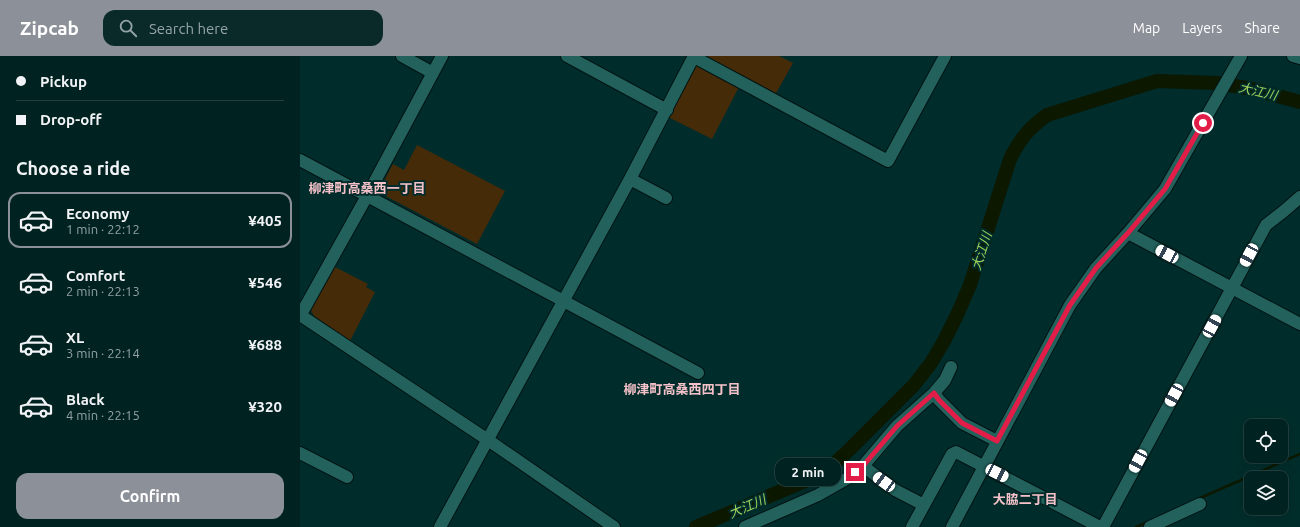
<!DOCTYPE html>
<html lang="en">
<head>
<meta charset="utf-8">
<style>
  body { margin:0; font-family:Ubuntu,"Noto Sans JP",sans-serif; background:#0a2a29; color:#f1f3f6; height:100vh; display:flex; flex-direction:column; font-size:15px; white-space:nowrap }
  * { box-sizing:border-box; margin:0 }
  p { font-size:13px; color:#95a4a5 }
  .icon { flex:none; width:22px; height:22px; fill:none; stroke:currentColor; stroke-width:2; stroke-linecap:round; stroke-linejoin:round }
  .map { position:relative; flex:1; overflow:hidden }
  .drawer { display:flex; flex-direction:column; background:#002220; width:300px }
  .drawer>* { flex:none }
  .top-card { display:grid; align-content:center; height:88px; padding:0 16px; background:#002220 }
  .fabs { position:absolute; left:944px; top:363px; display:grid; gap:8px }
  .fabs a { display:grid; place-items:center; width:44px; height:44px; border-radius:8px; background:#002220; box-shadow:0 4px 16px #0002,0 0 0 1px #223f3e; font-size:20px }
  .end { position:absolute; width:18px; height:18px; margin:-9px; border:5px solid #e11d48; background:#fff; box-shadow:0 0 0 2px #fff }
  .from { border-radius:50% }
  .bubble { position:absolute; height:28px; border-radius:12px; background:#002220; box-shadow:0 4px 16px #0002,0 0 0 1px #223f3e; font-size:13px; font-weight:700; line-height:28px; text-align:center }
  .car { position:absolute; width:12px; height:24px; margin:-12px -6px; border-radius:5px; box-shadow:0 0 3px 1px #0007; background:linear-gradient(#fff 24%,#345 0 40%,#fff 0 76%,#345 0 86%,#fff 0) }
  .top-card b { display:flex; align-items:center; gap:14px; height:38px; font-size:15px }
  .top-card b+b { border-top:1px solid #223f3e }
  .top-card i { width:10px; height:10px; background:#f1f3f6 }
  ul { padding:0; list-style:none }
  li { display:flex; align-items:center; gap:12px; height:56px; margin:0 8px 6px; padding:0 8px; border:2px solid transparent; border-radius:12px }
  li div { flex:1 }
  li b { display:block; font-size:15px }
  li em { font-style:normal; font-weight:700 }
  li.selected { border-color:#8c9099 }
  li>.icon { width:36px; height:36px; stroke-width:1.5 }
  h2 { padding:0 16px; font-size:18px; line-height:48px }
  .button { display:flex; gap:8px; margin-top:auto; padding:8px 16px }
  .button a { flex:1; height:46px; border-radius:12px; background:#8c9099; color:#fff; font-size:16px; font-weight:700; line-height:46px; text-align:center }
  header { display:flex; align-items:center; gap:24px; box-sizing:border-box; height:56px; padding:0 20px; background:#8c9099; color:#fff }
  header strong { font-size:19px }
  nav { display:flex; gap:22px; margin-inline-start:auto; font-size:14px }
  .search { width:280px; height:36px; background:#0a2a29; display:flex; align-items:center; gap:10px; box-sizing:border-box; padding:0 14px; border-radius:12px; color:#95a4a5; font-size:15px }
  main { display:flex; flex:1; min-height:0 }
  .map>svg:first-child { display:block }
  .green { fill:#462b09 }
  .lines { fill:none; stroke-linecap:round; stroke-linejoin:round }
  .stream { stroke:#0d1800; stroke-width:2.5 }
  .river { stroke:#0d1800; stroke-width:14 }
  .minor-casing { stroke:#001312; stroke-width:14 }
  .minor { stroke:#22615c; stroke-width:12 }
  .route { stroke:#e11d48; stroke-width:5 }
  .labels { text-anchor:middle; stroke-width:4; stroke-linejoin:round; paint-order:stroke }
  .water-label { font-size:13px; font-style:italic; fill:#a0d25c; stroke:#002d2b }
  .neighbourhood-label { font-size:13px; font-weight:bold; fill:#f6c2c9; stroke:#002d2b }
</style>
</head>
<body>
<header>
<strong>Zipcab</strong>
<div class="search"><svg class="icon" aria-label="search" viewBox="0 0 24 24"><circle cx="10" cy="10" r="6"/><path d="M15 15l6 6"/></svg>Search here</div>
<nav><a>Map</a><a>Layers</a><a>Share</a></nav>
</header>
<main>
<section class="drawer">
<div class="top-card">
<b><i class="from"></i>Pickup</b>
<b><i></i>Drop-off</b>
</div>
<h2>Choose a ride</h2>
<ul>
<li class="selected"><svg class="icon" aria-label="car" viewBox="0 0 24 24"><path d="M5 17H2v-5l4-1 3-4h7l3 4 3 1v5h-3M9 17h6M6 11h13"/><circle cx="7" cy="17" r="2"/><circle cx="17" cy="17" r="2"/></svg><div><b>Economy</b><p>1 min · 22:12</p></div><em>¥405</em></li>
<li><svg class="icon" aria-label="car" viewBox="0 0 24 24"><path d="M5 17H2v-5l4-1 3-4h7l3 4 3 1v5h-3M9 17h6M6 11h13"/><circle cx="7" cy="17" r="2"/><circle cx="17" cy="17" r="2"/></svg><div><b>Comfort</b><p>2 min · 22:13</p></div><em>¥546</em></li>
<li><svg class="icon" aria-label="car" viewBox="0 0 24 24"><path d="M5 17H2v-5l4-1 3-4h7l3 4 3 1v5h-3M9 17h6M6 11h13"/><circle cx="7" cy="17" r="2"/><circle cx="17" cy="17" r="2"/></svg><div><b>XL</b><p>3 min · 22:14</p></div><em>¥688</em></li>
<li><svg class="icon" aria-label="car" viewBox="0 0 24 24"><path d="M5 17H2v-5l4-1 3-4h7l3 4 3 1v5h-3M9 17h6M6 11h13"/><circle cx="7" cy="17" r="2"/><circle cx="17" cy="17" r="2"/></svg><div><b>Black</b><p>4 min · 22:15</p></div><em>¥320</em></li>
</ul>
<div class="button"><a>Confirm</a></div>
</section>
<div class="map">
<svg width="1000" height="471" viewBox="0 0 1000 471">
  <rect width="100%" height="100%" fill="#002d2b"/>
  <path class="green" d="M 405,0 L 479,0 L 493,7 L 475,39 Z
    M 397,6 L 440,29 L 412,83 L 368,61 Z
    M 117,89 L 205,135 L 177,188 L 78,136 L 93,108 L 104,114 Z
    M 35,211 L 68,228 L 66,231 L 75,236 L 50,285 L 14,260 L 11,254 Z"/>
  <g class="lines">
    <path class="stream" d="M 898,443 L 1000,398
      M 836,471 L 850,465"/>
    <path class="river" d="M 396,471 L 512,422 L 531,411 L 550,393 L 614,329 L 631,307 L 644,285 L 657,259 L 670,229 L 710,103 C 721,82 728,73 747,59 L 857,25 L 917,27 L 952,33 L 1000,46"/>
    <g class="minor-casing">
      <path id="minor" d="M 102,0 L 133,17
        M 267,0 L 367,54
        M 993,0 L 1000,2
        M 394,1 L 588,105 L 645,0
        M 0,104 L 398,317
        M 330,123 L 366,142
        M 828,177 L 1000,268
        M 0,259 L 188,384 L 314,471
        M 0,260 L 67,140 L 142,0
        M 634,337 L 639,344 L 662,367 L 697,385
        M 0,397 L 47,421
        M 563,410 L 595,434 L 624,449
        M 140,471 L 330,123 L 394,0
        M 445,471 L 518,439 L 548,422 L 563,410 L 597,370 L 634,337 L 645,324 L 651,311
        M 612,471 L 652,398 L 656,396 L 800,471
        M 652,471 L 770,249 L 796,212 L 828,177 L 865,133 L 941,0
        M 803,471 L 966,169 L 984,155 L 1000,141
        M 850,471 L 900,448"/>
    </g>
    <use href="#minor" class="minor"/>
  </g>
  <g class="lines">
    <path class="route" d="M 555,416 L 563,410 L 597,370 L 634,337 L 639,344 L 662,367 L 697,385 L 770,249 L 796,212 L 828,177 L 865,133 L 903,67"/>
  </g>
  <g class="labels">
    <g class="water-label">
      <text transform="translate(958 35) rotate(13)" y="5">大江川</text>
      <text transform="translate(681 195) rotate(-72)" y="5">大江川</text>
      <text transform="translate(447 450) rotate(-23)" y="5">大江川</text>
    </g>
    <g class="neighbourhood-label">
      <text x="67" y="137">柳津町高桑西一丁目</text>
      <text x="382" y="338">柳津町高桑西四丁目</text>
      <text x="725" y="448">大脇二丁目</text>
    </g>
  </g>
</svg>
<div class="fabs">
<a><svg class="icon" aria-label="locate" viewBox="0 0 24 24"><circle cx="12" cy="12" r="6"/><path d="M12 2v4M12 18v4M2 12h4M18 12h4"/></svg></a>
<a><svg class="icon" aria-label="layers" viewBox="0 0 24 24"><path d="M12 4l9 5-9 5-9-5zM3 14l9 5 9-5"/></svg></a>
</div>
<i class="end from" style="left:903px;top:67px"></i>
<i class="end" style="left:555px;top:416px"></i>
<div class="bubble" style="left:475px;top:402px;width:66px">2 min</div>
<i class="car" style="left:867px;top:198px;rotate:298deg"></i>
<i class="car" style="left:949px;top:199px;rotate:208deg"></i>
<i class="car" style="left:912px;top:270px;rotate:29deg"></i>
<i class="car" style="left:874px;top:339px;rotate:209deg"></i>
<i class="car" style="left:838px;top:405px;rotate:208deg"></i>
<i class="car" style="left:697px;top:417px;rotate:117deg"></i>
<i class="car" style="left:584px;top:426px;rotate:306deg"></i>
</div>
</main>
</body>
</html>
